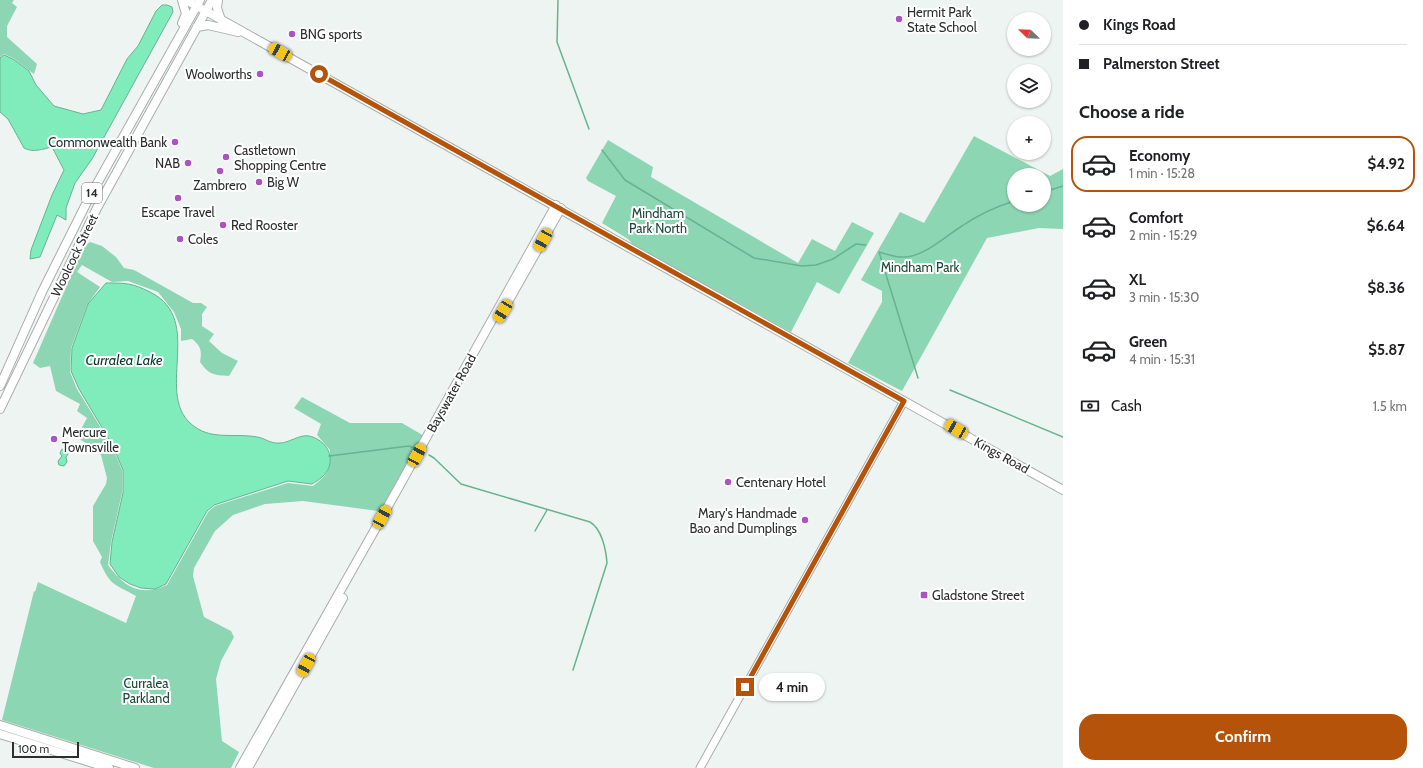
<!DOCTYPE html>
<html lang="en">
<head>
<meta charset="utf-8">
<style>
  body { margin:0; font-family:Cabin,sans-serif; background:#f2f2f2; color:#202124; height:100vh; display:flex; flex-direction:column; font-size:15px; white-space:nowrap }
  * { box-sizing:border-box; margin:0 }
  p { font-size:13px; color:#757577 }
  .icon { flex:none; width:22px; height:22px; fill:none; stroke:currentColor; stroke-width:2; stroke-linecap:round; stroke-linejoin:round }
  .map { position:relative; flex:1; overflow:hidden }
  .sheet { display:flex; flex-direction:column; background:#fff; width:360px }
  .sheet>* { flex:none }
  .banner { display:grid; align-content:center; height:88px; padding:0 16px; background:#fff }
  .needle { width:26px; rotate:293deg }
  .controls { position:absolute; left:1007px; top:12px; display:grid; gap:8px }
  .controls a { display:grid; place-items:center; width:44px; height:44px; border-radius:50%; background:#fff; box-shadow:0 1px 3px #0004; font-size:20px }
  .scale { position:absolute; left:12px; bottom:10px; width:67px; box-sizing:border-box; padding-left:4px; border:2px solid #2c2f2d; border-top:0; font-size:11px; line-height:14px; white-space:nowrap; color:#2c2f2d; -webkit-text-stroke:3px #fff; paint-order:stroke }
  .end { position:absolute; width:18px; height:18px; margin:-9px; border:5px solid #b45309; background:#fff; box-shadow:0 0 0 2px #fff }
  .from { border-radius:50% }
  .bubble { position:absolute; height:28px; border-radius:14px; background:#fff; box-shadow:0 1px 3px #0004; font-size:13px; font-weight:700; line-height:28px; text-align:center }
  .car { position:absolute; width:12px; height:24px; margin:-12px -6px; border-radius:5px; box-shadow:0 0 3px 1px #0007; background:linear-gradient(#f5c518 24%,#345 0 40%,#f5c518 0 76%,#345 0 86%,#f5c518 0) }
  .banner b { display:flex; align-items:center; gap:14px; height:38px; font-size:15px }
  .banner b+b { border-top:1px solid #e0e0e0 }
  .banner i { width:10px; height:10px; background:#202124 }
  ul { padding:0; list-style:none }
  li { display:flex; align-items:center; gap:12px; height:56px; margin:0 8px 6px; padding:0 8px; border:2px solid transparent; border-radius:16px }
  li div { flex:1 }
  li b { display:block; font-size:15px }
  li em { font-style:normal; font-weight:700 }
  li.selected { border-color:#b45309 }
  li>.icon { width:36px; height:36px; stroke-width:1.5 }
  h2 { padding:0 16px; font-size:18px; line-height:48px }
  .pay { display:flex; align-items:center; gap:10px; height:44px; padding:0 16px; font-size:15px }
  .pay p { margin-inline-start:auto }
  .cta { display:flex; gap:8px; margin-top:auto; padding:8px 16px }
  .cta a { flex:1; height:46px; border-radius:16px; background:#b45309; color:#fff; font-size:16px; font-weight:700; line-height:46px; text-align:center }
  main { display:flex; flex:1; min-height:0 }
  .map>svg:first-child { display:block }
  .green { fill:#8cd6b3; fill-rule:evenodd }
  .water { fill:#80ecbc; stroke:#67b391 }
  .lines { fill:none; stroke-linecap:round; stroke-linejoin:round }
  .stream { stroke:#67b391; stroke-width:1.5 }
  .minor-casing { stroke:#a9aeab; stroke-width:9 }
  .major-casing { stroke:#a9aeab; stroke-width:10 }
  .minor { stroke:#fff; stroke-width:7 }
  .major { stroke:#fff; stroke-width:8 }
  .route { stroke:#b45309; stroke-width:5 }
  .poi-dot { fill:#ab53c0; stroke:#fff; stroke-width:1.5 }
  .labels { text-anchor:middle; stroke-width:4; stroke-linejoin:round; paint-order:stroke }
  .shield { fill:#fff; stroke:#6b6d6c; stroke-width:1 }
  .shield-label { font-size:12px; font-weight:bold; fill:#2c2f2d }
  .poi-label { font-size:13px; fill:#2c2f2d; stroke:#fff; text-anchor:start }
  .park-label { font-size:13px; fill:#1a4835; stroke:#fff }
  .street-label { font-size:13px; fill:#2c2f2d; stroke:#fff }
  .water-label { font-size:14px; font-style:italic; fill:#083927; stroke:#fff }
</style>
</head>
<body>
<main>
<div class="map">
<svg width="1063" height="768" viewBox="0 0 1063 768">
  <rect width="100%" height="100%" fill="#eef4f1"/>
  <path class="green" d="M 0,0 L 14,0 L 12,3 L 17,7 L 7,26 L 7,37 L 37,64 L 34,74 L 13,58 L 4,54 L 0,57 Z
    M 974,136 L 1050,176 L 1063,169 L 1063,229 L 1039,228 L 987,238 L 902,391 L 848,363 L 882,302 L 882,291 L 861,280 L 900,212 L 924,223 ZM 1014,175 L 1044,175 L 1044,205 L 1014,205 Z
    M 608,140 L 653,167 L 651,177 L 798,263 L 812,239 L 835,251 L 852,222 L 874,233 L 839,294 L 817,282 L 791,332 L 635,247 L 628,239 L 602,223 L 616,196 L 588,181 L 586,178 Z
    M 90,242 L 102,246 L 116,257 L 124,268 L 134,270 L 193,303 L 201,303 L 207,307 L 202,314 L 202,326 L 214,334 L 209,341 L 222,353 L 238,361 L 229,376 C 214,375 209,375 200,362 C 202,351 201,346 192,339 L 181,341 L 181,329 L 174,312 L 158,292 L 128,281 L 112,282 L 82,265 L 77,272 L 100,287 L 87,305 L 71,348 L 70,372 L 77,389 L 112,446 L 122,470 L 122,493 L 111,542 L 108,565 C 124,587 140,597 167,585 L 208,512 L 215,506 L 288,483 L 313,486 C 329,474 330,470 330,450 L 317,435 L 321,424 L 294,408 L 302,397 L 350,423 L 402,423 L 424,436 L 383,509 L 378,511 L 303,501 L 265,504 L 233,515 L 215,531 L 194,568 L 193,576 L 204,617 L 231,631 L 234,637 L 221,661 L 216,679 L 222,741 L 239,752 L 231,768 L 154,768 L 2,720 L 34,591 L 35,592 L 38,582 L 126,623 L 136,596 C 115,584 110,586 100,562 L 102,557 L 93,541 L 93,506 L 106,484 L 107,478 L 101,455 L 97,450 L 81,440 L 79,433 L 87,418 L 77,411 L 80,404 L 56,391 L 50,366 L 40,368 L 33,363 L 84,246 Z"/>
  <path class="water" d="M 162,5 L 167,5 L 172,7 L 173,12 L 92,159 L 75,183 L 66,208 L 66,220 L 57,215 L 40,257 L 30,259 L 31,250 L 52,195 L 64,170 L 52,147 C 43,149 33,153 24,148 L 8,119 L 0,112 L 0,58 L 4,55 L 13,59 L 29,71 L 36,85 L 54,106 L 83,114 L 101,110 L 127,59 L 138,46 L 156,11 Z
    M 106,283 C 126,283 132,283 150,292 C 207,320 151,397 195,427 C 213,440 236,433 257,437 C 265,438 270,444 280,443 C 289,443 300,434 309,436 C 323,439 334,452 329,467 C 326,475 319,480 312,484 L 288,481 L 214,505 L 207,511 L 166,584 L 155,589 L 141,588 L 130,584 L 119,577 L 110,564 L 112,542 L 123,493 L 123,470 L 113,446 L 79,389 L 71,371 L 72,348 L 88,304 Z
    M 62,449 L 66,450 L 68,454 L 66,457 L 67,462 L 64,466 L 59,465 L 58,461 L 62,456 L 60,453 Z"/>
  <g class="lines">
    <path class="stream" d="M 558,0 L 557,42 L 589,129
      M 602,150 L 625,180 L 754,258 L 802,266 L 816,265 L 833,259 L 856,244 L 866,245
      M 1044,192 L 1063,186
      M 879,252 C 889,255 901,259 912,256 C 930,251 946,236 962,226 C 978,215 995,207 1014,201
      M 879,252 L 918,378
      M 950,390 L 1063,437
      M 429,455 L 434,458 L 461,484 L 590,522 C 602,529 606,550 607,563 L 573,670
      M 329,456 L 409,446 L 414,448
      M 535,531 L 547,510"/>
    <g class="minor-casing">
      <path id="minor" d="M 700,768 L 904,401"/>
    </g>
    <g class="major-casing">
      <path id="major" d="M 182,0 L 186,14 L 182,23
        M 186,0 L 1063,490
        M 218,0 L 217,8 L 221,20
        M 197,27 L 208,25 L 238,32
        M 509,300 L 561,208
        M 0,386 L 42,292 L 89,198 L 200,0
        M 0,409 L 97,208 L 212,0
        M 0,725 L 135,768
        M 0,734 L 109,768
        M 240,768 L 382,517 L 556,205
        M 248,768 L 343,598"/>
    </g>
    <use href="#minor" class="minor"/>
    <use href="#major" class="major"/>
  </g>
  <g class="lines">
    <path class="route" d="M 319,74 L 904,401 L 745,687"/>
  </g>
  <g class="poi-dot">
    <circle cx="899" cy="19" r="4"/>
    <circle cx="292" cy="34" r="4"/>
    <circle cx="260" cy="74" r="4"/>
    <circle cx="175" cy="142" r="4"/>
    <circle cx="226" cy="157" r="4"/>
    <circle cx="188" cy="163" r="4"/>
    <circle cx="220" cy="171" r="4"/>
    <circle cx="259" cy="182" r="4"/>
    <circle cx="178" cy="198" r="4"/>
    <circle cx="223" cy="225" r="4"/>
    <circle cx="180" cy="239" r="4"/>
    <circle cx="54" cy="439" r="4"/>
    <circle cx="728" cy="482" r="4"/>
    <circle cx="805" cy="520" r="4"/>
    <rect x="920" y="591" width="8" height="8" rx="2"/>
  </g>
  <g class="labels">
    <rect class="shield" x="82" y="183" width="20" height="20" rx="3"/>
    <g class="shield-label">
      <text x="92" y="197">14</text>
    </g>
    <g class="poi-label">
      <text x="907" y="17">Hermit Park<tspan x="907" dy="15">State School</tspan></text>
      <text x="300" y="39">BNG sports</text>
      <text x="252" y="79" text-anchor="end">Woolworths</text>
      <text x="167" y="147" text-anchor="end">Commonwealth Bank</text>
      <text x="234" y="155">Castletown<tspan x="234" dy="15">Shopping Centre</tspan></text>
      <text x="180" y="168" text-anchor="end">NAB</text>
      <text x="267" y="187">Big W</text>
      <text x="220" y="190" text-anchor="middle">Zambrero</text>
      <text x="178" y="217" text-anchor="middle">Escape Travel</text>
      <text x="231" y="230">Red Rooster</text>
      <text x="188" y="244">Coles</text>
      <text x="62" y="437">Mercure<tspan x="62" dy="15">Townsville</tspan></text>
      <text x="736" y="487">Centenary Hotel</text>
      <text x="797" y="518" text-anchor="end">Mary's Handmade<tspan x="797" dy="15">Bao and Dumplings</tspan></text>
      <text x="932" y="600">Gladstone Street</text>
    </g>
    <g class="park-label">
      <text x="658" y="218">Mindham<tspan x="658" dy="15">Park North</tspan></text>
      <text x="920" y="272">Mindham Park</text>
      <text x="146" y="688">Curralea<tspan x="146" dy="15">Parkland</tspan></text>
    </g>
    <g class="street-label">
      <text transform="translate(74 255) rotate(-64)" y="5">Woolcock Street</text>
      <text transform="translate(451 393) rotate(-61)" y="5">Bayswater Road</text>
      <text transform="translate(1002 455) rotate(29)" y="5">Kings Road</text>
    </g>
    <g class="water-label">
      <text x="124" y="365">Curralea Lake</text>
    </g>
  </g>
</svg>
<div class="controls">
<a><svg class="needle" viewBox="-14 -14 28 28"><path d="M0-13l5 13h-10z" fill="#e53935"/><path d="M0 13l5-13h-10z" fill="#757577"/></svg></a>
<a><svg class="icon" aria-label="layers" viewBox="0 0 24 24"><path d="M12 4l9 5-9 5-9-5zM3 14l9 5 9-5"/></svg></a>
<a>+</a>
<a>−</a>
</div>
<div class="scale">100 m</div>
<i class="end from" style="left:319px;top:74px"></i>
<i class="end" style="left:745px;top:687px"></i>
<div class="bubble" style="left:759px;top:673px;width:66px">4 min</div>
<i class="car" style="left:280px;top:52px;rotate:299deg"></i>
<i class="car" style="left:543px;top:240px;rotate:209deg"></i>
<i class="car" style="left:503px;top:311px;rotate:211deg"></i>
<i class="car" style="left:956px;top:429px;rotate:300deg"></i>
<i class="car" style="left:417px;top:455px;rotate:29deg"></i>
<i class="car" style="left:382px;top:517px;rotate:29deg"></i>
<i class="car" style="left:306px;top:665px;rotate:209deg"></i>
</div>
<section class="sheet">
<div class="banner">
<b><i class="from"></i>Kings Road</b>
<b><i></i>Palmerston Street</b>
</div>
<h2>Choose a ride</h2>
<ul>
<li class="selected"><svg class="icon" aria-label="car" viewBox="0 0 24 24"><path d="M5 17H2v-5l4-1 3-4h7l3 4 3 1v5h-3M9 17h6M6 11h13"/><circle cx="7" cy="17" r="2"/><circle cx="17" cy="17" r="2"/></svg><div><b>Economy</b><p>1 min · 15:28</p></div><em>$4.92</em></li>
<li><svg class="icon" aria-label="car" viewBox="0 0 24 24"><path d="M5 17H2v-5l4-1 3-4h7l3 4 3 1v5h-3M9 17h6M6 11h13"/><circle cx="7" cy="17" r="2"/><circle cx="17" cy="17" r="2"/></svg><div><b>Comfort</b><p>2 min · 15:29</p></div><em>$6.64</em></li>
<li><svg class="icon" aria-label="car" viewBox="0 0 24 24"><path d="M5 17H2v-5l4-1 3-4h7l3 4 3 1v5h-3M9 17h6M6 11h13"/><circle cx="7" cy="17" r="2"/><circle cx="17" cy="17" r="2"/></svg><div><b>XL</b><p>3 min · 15:30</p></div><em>$8.36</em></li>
<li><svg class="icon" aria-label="car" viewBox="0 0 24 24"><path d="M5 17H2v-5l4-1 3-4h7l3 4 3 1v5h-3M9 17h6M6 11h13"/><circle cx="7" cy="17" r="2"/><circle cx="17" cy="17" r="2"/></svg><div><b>Green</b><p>4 min · 15:31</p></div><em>$5.87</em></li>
</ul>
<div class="pay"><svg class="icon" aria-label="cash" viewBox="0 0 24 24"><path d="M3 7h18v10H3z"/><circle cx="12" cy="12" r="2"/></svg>Cash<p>1.5 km</p></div>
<div class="cta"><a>Confirm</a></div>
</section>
</main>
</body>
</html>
